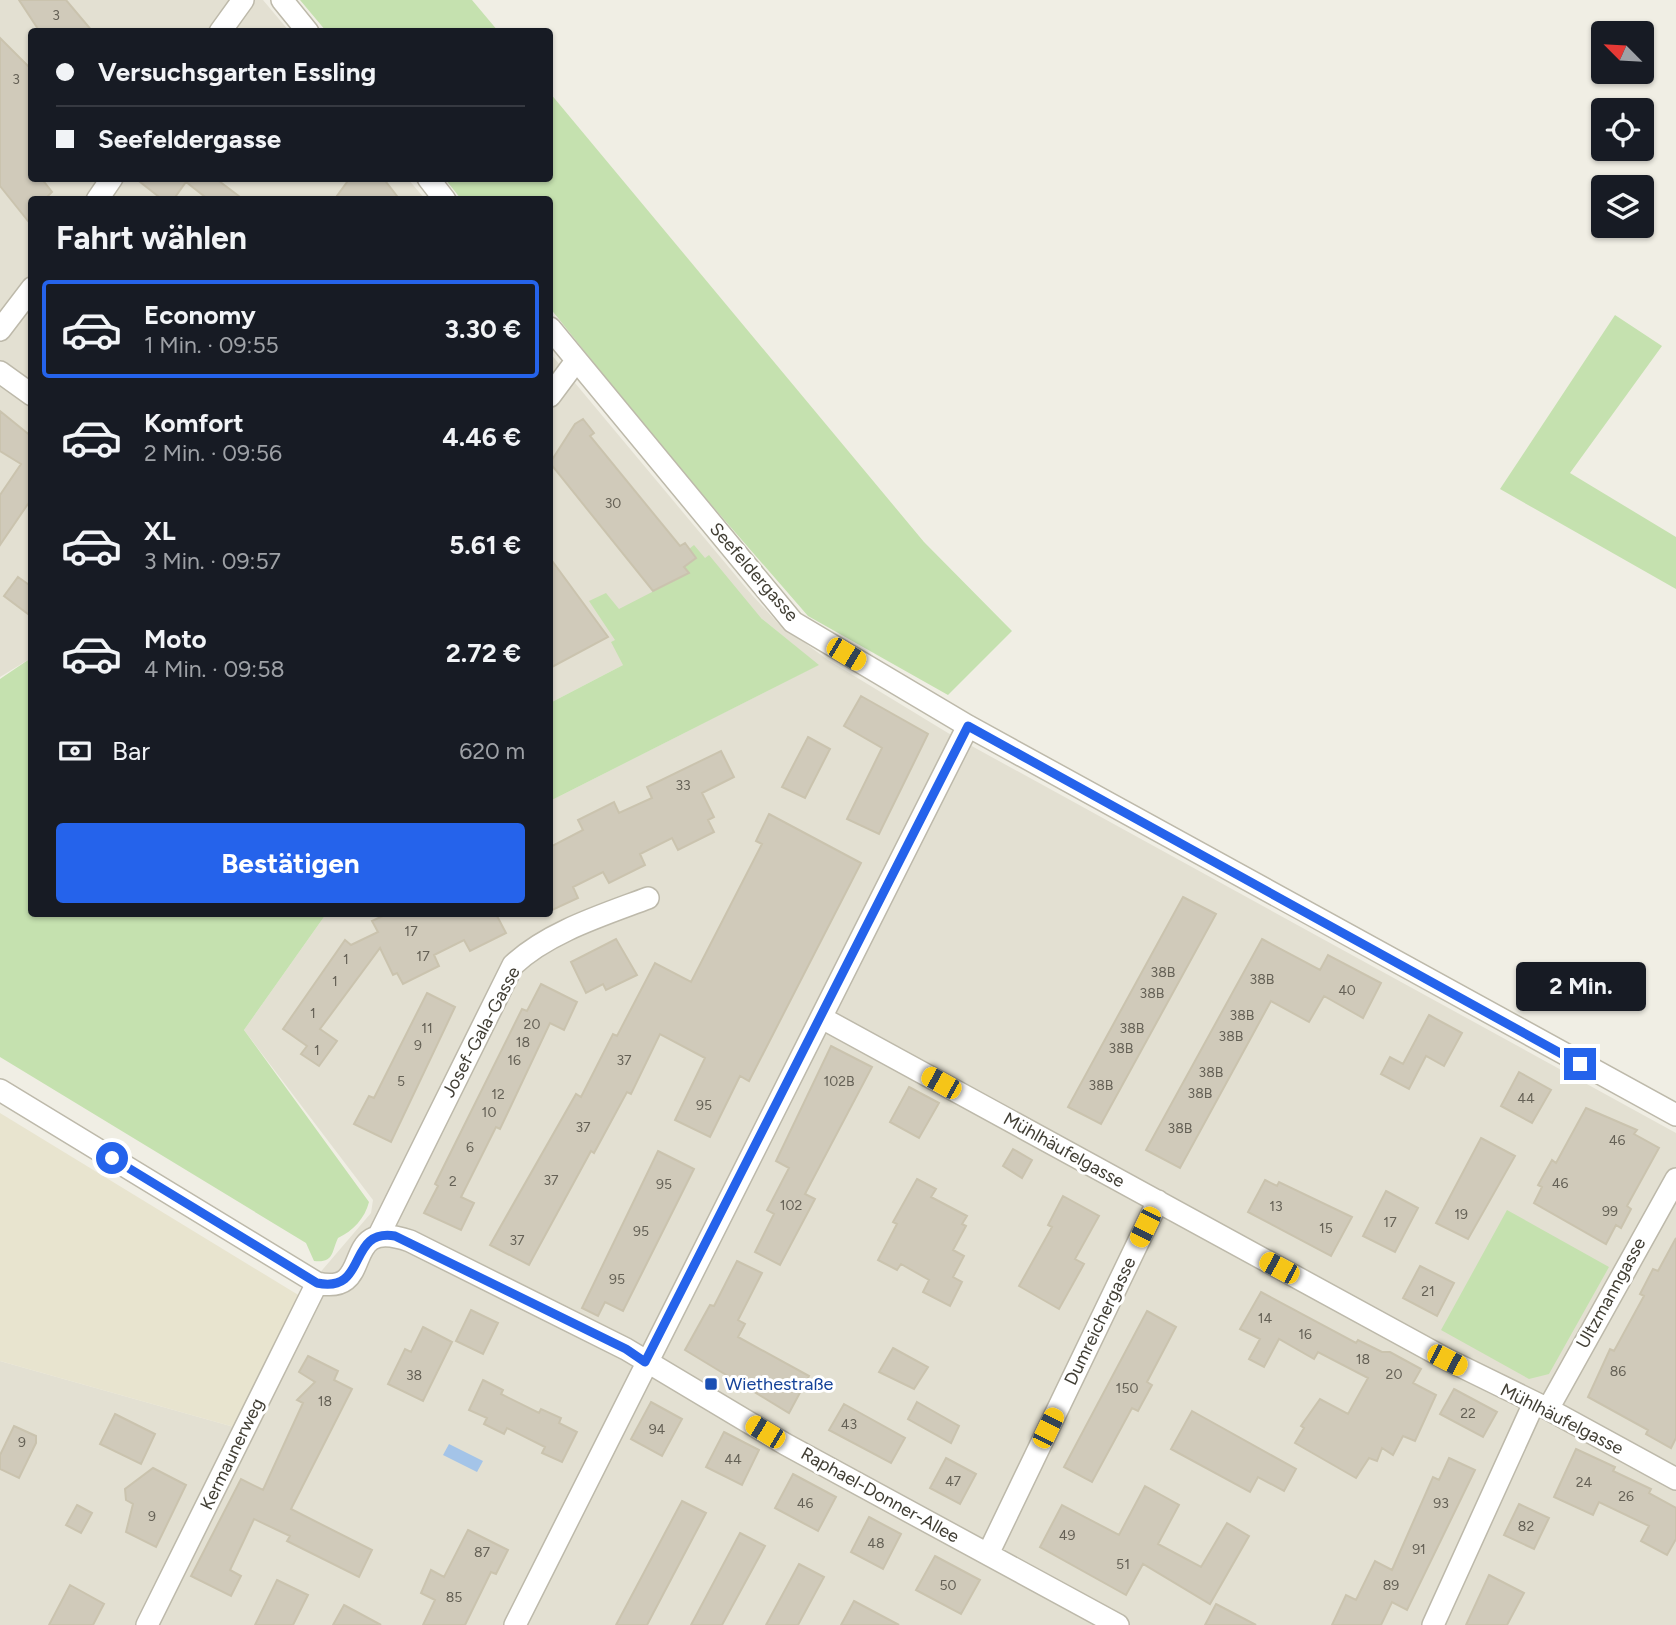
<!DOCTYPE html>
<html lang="de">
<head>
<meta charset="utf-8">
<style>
  body { margin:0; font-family:Figtree,sans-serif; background:#242831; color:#f1f3f6; height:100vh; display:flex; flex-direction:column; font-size:26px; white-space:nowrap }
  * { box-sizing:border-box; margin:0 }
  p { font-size:23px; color:#9ea1a6 }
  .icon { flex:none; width:38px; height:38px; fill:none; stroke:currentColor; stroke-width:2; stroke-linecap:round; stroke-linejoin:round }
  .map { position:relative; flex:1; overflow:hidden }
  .drawer { position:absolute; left:28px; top:196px; width:525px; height:721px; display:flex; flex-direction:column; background:#171b24; border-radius:7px; box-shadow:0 2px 5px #0004 }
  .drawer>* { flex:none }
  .banner { position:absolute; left:28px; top:28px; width:525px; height:154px; border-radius:7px; box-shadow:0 2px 5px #0004; display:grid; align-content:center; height:154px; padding:0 28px; background:#171b24 }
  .needle { width:46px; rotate:294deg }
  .fabs { position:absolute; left:1591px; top:21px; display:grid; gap:14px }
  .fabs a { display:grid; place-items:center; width:63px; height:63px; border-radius:7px; background:#171b24; box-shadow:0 2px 5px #0004; font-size:35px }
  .end { position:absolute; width:32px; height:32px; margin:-16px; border:9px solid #2563eb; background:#fff; box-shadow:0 0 0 4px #fff }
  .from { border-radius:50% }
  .bubble { position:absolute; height:49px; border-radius:7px; background:#171b24; box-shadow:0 2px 5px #0004; font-size:23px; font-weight:700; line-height:49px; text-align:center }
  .car { position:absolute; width:21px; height:42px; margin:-21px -10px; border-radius:9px; box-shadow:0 0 5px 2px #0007; background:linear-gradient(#f5c518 24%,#345 0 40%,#f5c518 0 76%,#345 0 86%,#f5c518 0) }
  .banner b { display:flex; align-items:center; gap:24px; height:66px; font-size:26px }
  .banner b+b { border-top:2px solid #363941 }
  .banner i { width:18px; height:18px; background:#f1f3f6 }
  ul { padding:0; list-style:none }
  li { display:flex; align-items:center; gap:21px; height:98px; margin:0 14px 10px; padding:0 14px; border:4px solid transparent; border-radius:7px }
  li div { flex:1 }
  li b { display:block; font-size:26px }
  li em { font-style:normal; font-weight:700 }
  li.active { border-color:#2563eb }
  li>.icon { width:63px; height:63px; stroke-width:1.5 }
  h2 { padding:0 28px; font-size:32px; line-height:84px }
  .pay { display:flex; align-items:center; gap:18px; height:77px; padding:0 28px; font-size:26px }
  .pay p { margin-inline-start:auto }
  .cta { display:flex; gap:14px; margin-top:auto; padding:14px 28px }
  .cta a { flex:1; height:80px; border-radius:7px; background:#2563eb; color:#fff; font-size:28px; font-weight:700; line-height:80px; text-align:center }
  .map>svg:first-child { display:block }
  .residential { fill:#e3e0d2 }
  .education { fill:#e8e4cf }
  .green { fill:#c5e1af }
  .water { fill:#a4c4e8 }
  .building { fill:#d0caba; stroke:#cac3ae; stroke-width:2 }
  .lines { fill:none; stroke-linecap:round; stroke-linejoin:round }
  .street-casing { stroke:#bdb9aa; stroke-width:24 }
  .street { stroke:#fff; stroke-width:21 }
  .route { stroke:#2563eb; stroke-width:9 }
  .transit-dot { fill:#1a4fb4; stroke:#fff; stroke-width:2.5 }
  .labels { text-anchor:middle; stroke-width:6; stroke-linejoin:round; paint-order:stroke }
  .number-label { font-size:14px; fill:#656156 }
  .street-label { font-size:18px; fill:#413e34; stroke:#fff }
  .transit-label { font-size:18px; fill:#164399; stroke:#fff; text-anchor:start }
</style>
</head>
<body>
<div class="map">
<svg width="1676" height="1625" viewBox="0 0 1676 1625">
  <rect width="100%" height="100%" fill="#f0eee4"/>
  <path class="residential" d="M 0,0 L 263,0 L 289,31 L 32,32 L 32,178 L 408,179 L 425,199 L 32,200 L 31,658 L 0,677 Z
    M 550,353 L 752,595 L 778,623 L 828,660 L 948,733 L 1676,1133 L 1676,1625 L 0,1625 L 0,1361 L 234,1427 L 300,1296 L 371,1213 L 373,1200 L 244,1030 L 326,914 L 550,914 L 550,801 L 818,665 L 761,618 L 623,665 L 550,703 Z"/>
  <path class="education" d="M 0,1113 L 300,1296 L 234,1427 L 0,1361 Z"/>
  <path class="green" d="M 300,0 L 472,0 L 498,31 L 326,31 Z
    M 550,93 L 924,542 L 1012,631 L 948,695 L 808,616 L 661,447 L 550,308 L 550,200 L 461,199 L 445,179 L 550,178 Z
    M 1615,315 L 1662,346 L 1570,473 L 1676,537 L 1676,589 L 1500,489 Z
    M 694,545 L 705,558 L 709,555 L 761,618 L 819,665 L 550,801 L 550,703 L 623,665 L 611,642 L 615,640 L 589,601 L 606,593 L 619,609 L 689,573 L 677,557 L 688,564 L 696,558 L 689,549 Z
    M 31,658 L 32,914 L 326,914 L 244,1030 L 369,1202 C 365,1218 353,1231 338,1238 C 331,1253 334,1263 314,1261 L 306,1243 L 0,1057 L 0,679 Z
    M 1507,1210 L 1609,1267 L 1549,1374 L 1529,1379 L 1441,1330 Z"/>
  <path class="water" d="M 449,1444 L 483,1461 L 477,1472 L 443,1455 Z"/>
  <path class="building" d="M 19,0 L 66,0 L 93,32 L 40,32 Z
    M 0,38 L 32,70 L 32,178 L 41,178 L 52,192 L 44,200 L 32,200 L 32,226 L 0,186 Z
    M 135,178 L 215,178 L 244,200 L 209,200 L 186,182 L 173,200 L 163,200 Z
    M 350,178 L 383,178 L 400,200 L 334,200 Z
    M 0,411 L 32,437 L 32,498 L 0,545 L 0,495 L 21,464 L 0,451 Z
    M 583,419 L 594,433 L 590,436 L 680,546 L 685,543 L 696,558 L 684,567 L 689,573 L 653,591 L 550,463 L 575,424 Z
    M 550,558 L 608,637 L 550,668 Z
    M 18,577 L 32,587 L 32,617 L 4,596 Z
    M 861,696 L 928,734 L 879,834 L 847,819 L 882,748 L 844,726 Z
    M 808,737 L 830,749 L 805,798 L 782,787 Z
    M 721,751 L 734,777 L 702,793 L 714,817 L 708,820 L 714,832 L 678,850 L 672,838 L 640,854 L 645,865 L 609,883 L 603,872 L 573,887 L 578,898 L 550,911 L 550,847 L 583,830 L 578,820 L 614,802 L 619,813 L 652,798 L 647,787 Z
    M 769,814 L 861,863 L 749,1081 L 740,1076 L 710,1137 L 675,1120 L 705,1058 L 660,1034 L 631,1094 L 627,1092 L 594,1153 L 591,1151 L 529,1265 L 490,1245 L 576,1094 L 581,1097 L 613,1034 L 617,1036 L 655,963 L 691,982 L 762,844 L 756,841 Z
    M 1183,897 L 1216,914 L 1101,1124 L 1068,1107 Z
    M 387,914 L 496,914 L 506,933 L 470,951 L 464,940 L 434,955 L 439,966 L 403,984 L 397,973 L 393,975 L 380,948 L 320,1029 L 337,1041 L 319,1066 L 301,1054 L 307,1046 L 283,1029 L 345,940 L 351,945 L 378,932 L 372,921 Z
    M 616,939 L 637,975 L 606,990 L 603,984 L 586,993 L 571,962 Z
    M 1262,939 L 1320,970 L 1328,955 L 1381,983 L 1363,1018 L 1324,996 L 1309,1022 L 1271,1001 L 1180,1168 L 1146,1150 Z
    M 541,984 L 577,1002 L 564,1030 L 550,1023 L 500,1129 L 496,1127 L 461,1197 L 474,1203 L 461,1230 L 424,1213 L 438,1186 L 435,1184 L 522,1009 L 527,1011 Z
    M 427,993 L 455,1007 L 391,1142 L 354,1124 L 369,1096 L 374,1098 Z
    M 1429,1015 L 1462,1033 L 1444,1066 L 1426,1056 L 1409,1089 L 1381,1074 L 1390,1057 L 1403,1064 Z
    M 831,1046 L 872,1067 L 805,1194 L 815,1199 L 780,1265 L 755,1252 L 774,1214 L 767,1210 L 789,1168 L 776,1161 Z
    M 1519,1072 L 1551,1090 L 1532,1123 L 1501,1106 Z
    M 909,1087 L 939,1103 L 919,1138 L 890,1122 Z
    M 1586,1108 L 1637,1130 L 1634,1134 L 1659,1148 L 1627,1206 L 1631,1209 L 1621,1228 L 1616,1225 L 1606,1244 L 1534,1203 L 1542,1187 L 1538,1185 L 1552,1160 L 1556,1163 Z
    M 1481,1138 L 1515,1156 L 1468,1239 L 1436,1223 Z
    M 1013,1149 L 1032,1160 L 1022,1178 L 1003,1166 Z
    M 658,1151 L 694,1169 L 623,1311 L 605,1302 L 598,1316 L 582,1308 Z
    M 917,1179 L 936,1189 L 931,1197 L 967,1216 L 962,1224 L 966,1226 L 953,1250 L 964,1256 L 953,1277 L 962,1282 L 950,1306 L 923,1292 L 929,1280 L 901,1264 L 897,1270 L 878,1260 L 897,1224 L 893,1222 Z
    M 1265,1180 L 1277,1186 L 1279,1182 L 1352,1217 L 1331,1256 L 1248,1212 Z
    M 1386,1191 L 1418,1208 L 1395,1252 L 1363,1236 Z
    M 1063,1196 L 1099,1216 L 1075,1259 L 1084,1264 L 1059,1309 L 1019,1286 L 1052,1227 L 1048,1225 Z
    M 1676,1238 L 1676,1438 L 1671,1448 L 1646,1434 L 1648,1430 L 1588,1397 L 1610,1349 L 1614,1351 L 1644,1296 L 1640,1294 L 1653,1269 L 1658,1271 Z
    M 737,1261 L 762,1273 L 738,1320 L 745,1324 L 738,1337 L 809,1376 L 789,1413 L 685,1350 L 710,1305 L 714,1306 Z
    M 1420,1266 L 1454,1283 L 1437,1316 L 1403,1298 Z
    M 1261,1292 L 1356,1343 L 1358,1340 L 1382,1352 L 1390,1352 L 1421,1369 L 1413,1383 L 1436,1395 L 1415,1441 L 1403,1436 L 1393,1455 L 1382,1448 L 1377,1461 L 1369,1458 L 1356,1478 L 1295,1443 L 1304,1428 L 1301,1426 L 1320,1399 L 1348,1414 L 1368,1378 L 1318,1352 L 1314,1359 L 1279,1339 L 1264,1367 L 1249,1359 L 1260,1339 L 1240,1329 Z
    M 471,1310 L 498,1323 L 483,1354 L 456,1341 Z
    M 1147,1311 L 1176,1327 L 1147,1382 L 1152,1385 L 1138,1411 L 1132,1408 L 1092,1482 L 1064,1467 Z
    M 423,1327 L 452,1342 L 423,1401 L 388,1384 L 405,1349 L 411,1352 Z
    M 893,1348 L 928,1367 L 914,1389 L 879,1372 Z
    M 308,1356 L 338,1371 L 334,1380 L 352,1389 L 291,1509 L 372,1550 L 359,1577 L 287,1541 L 290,1536 L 254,1519 L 230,1570 L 241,1576 L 231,1596 L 191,1576 L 241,1479 L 263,1490 L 303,1403 L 297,1400 L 315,1382 L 299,1372 Z
    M 483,1380 L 503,1390 L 501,1394 L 539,1413 L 541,1409 L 561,1418 L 559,1423 L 577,1432 L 562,1462 L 542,1453 L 545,1447 L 507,1428 L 504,1434 L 484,1424 L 487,1418 L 469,1410 Z
    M 1454,1389 L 1497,1412 L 1483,1437 L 1440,1414 Z
    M 651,1402 L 682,1419 L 662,1456 L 631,1439 Z
    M 917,1402 L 959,1426 L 951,1443 L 908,1419 Z
    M 844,1404 L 905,1438 L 891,1463 L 829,1430 Z
    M 1192,1411 L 1296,1469 L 1284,1491 L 1258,1477 L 1250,1492 L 1171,1449 Z
    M 115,1414 L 155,1434 L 141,1464 L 100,1444 Z
    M 14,1426 L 36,1436 L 36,1443 L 19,1478 L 0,1469 L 0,1455 Z
    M 724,1432 L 759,1450 L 742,1485 L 706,1467 Z
    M 1576,1449 L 1615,1467 L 1613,1471 L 1651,1489 L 1649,1493 L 1676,1508 L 1676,1539 L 1667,1555 L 1641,1541 L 1649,1526 L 1599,1502 L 1593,1515 L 1554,1497 Z
    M 946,1458 L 976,1474 L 960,1504 L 930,1488 Z
    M 1449,1458 L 1475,1470 L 1407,1610 L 1392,1602 L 1381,1625 L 1332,1625 L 1346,1595 L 1356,1600 L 1375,1561 L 1392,1570 L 1433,1477 L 1439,1480 Z
    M 153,1468 L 186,1485 L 156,1547 L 126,1532 L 133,1504 L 126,1500 L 125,1489 Z
    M 793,1474 L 836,1497 L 818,1531 L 775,1508 Z
    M 1145,1486 L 1179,1505 L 1158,1544 L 1201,1567 L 1227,1523 L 1249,1536 L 1210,1604 L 1143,1564 L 1126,1595 L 1040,1547 L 1062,1505 L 1119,1535 Z
    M 682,1501 L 706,1513 L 687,1549 L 647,1625 L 616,1625 Z
    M 1519,1504 L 1549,1518 L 1534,1549 L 1504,1535 Z
    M 77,1505 L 92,1513 L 81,1533 L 66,1525 Z
    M 869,1517 L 901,1534 L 883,1569 L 851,1552 Z
    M 468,1530 L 508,1550 L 496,1574 L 491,1572 L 465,1625 L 423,1625 L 435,1600 L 421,1593 L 431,1570 L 444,1577 Z
    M 740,1533 L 765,1546 L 722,1625 L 691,1625 Z
    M 935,1556 L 980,1580 L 961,1614 L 916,1590 Z
    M 799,1564 L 824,1577 L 805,1612 L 798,1625 L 766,1625 Z
    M 1489,1575 L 1524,1593 L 1507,1625 L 1466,1625 Z
    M 277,1580 L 308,1595 L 293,1625 L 255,1625 Z
    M 70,1585 L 104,1604 L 93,1625 L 49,1625 Z
    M 854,1601 L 899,1625 L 841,1625 Z
    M 1216,1604 L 1256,1625 L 1205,1625 Z
    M 344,1605 L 381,1625 L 333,1625 Z"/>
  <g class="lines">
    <g class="street-casing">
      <path id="street" d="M 282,0 L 308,32
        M 220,32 L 243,0
        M 428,178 L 445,200
        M 97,200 L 112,178
        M 550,328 L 793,622 L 968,726 L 1676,1115
        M 0,330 L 32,288
        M 0,372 L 32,395
        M 550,396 L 576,361
        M 822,1018 L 1448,1360 L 1548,1409 L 1676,1479
        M 0,1090 L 317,1283 C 378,1297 336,1215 410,1241 L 626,1349 L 785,1444 L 1118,1625
        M 380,1233 L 513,965 C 548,932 603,915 648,898
        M 1548,1409 L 1676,1179
        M 988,1554 L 1158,1201
        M 147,1625 L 317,1283
        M 515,1625 L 968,726
        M 1433,1625 L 1534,1403"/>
    </g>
    <use href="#street" class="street"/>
  </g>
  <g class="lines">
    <path class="route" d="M 112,1158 L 317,1283 C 369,1294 346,1228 395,1236 L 626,1349 L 645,1362 L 968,726 L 1580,1064"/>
  </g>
  <rect class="transit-dot" x="704" y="1377" width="14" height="14" rx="3.5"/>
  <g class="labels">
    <g class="number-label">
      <text x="56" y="20">3</text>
      <text x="16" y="84">3</text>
      <text x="613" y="508">30</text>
      <text x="683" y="790">33</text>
      <text x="411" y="936">17</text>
      <text x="423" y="961">17</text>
      <text x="346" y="964">1</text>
      <text x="1163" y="977">38B</text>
      <text x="1262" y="984">38B</text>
      <text x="335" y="986">1</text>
      <text x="1347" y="995">40</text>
      <text x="1152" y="998">38B</text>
      <text x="313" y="1018">1</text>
      <text x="1242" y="1020">38B</text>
      <text x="532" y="1029">20</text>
      <text x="427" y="1033">11</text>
      <text x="1132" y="1033">38B</text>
      <text x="1231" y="1041">38B</text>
      <text x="523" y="1047">18</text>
      <text x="418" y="1050">9</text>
      <text x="1121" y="1053">38B</text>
      <text x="317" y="1055">1</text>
      <text x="514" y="1065">16</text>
      <text x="624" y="1065">37</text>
      <text x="1211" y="1077">38B</text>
      <text x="401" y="1086">5</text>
      <text x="839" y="1086">102B</text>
      <text x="1101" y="1090">38B</text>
      <text x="1200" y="1098">38B</text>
      <text x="498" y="1099">12</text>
      <text x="1526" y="1103">44</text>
      <text x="704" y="1110">95</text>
      <text x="489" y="1117">10</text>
      <text x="583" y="1132">37</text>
      <text x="1180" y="1133">38B</text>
      <text x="1617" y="1145">46</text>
      <text x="470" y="1152">6</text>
      <text x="551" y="1185">37</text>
      <text x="453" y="1186">2</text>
      <text x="1560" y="1188">46</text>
      <text x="664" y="1189">95</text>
      <text x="791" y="1210">102</text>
      <text x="1276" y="1211">13</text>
      <text x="1610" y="1216">99</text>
      <text x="1461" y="1219">19</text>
      <text x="1390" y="1227">17</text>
      <text x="1326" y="1233">15</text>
      <text x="641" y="1236">95</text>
      <text x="517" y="1245">37</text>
      <text x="617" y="1284">95</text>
      <text x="1428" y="1296">21</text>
      <text x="1265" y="1323">14</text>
      <text x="1305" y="1339">16</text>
      <text x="1363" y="1364">18</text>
      <text x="1618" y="1376">86</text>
      <text x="1394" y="1379">20</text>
      <text x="414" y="1380">38</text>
      <text x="1127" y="1393">150</text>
      <text x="325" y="1406">18</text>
      <text x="1468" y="1418">22</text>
      <text x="849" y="1429">43</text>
      <text x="657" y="1434">94</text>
      <text x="22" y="1447">9</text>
      <text x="733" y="1464">44</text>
      <text x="953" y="1486">47</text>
      <text x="1584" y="1487">24</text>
      <text x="1626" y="1501">26</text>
      <text x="805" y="1508">46</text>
      <text x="1441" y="1508">93</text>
      <text x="152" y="1521">9</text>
      <text x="1526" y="1531">82</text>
      <text x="1067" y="1540">49</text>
      <text x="876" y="1548">48</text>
      <text x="1419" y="1554">91</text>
      <text x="482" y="1557">87</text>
      <text x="1123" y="1569">51</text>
      <text x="948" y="1590">50</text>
      <text x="1391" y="1590">89</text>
      <text x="454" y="1602">85</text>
    </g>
    <g class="street-label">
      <text transform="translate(754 572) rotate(49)" y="6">Seefeldergasse</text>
      <text transform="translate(481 1032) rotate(-62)" y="6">Josef-Gala-Gasse</text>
      <text transform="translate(1064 1150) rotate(29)" y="6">Mühlhäufelgasse</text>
      <text transform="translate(1611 1293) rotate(-61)" y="6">Ultzmanngasse</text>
      <text transform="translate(1100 1321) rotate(-64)" y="6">Dumreichergasse</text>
      <text transform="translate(1562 1419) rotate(27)" y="6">Mühlhäufelgasse</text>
      <text transform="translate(232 1454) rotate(-64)" y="6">Kermaunerweg</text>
      <text transform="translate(880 1495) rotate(29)" y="6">Raphael-Donner-Allee</text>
    </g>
    <g class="transit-label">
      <text x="725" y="1390">Wiethestraße</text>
    </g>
  </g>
</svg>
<div class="fabs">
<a><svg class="needle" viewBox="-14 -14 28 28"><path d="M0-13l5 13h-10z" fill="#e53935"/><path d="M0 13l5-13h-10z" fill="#9ea1a6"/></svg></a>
<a><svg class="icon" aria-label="locate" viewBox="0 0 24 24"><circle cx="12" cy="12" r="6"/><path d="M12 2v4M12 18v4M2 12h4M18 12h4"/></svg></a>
<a><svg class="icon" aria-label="layers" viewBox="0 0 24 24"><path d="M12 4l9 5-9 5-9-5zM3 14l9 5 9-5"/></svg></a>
</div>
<i class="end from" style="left:112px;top:1158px"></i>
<i class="end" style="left:1580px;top:1064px"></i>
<div class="bubble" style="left:1516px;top:962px;width:130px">2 Min.</div>
<i class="car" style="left:846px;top:654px;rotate:121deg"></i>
<i class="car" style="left:941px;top:1083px;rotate:299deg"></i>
<i class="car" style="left:1145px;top:1227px;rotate:206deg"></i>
<i class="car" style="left:1279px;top:1268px;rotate:298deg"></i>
<i class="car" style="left:1447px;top:1360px;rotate:117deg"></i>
<i class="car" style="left:1048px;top:1428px;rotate:26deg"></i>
<i class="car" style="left:765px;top:1432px;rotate:301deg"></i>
<div class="banner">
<b><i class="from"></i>Versuchsgarten Essling</b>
<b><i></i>Seefeldergasse</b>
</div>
<section class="drawer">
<h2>Fahrt wählen</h2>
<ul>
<li class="active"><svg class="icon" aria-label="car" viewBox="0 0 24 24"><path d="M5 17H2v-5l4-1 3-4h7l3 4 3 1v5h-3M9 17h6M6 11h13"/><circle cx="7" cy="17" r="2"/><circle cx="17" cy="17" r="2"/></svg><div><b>Economy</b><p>1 Min. · 09:55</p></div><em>3.30 €</em></li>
<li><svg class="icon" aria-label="car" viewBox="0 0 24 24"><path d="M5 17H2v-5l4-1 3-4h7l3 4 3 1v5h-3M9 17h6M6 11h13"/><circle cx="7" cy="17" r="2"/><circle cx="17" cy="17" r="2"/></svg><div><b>Komfort</b><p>2 Min. · 09:56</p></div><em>4.46 €</em></li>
<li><svg class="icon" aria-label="car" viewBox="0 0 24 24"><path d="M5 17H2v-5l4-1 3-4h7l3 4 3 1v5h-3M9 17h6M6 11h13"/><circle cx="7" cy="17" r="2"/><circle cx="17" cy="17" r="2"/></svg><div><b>XL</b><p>3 Min. · 09:57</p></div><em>5.61 €</em></li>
<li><svg class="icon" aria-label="car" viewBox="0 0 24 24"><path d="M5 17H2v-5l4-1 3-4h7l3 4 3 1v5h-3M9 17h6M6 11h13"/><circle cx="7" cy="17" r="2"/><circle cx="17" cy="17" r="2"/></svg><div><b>Moto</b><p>4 Min. · 09:58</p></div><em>2.72 €</em></li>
</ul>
<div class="pay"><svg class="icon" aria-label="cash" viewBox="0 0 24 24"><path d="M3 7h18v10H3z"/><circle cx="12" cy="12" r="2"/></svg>Bar<p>620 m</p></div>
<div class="cta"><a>Bestätigen</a></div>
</section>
</div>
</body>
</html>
